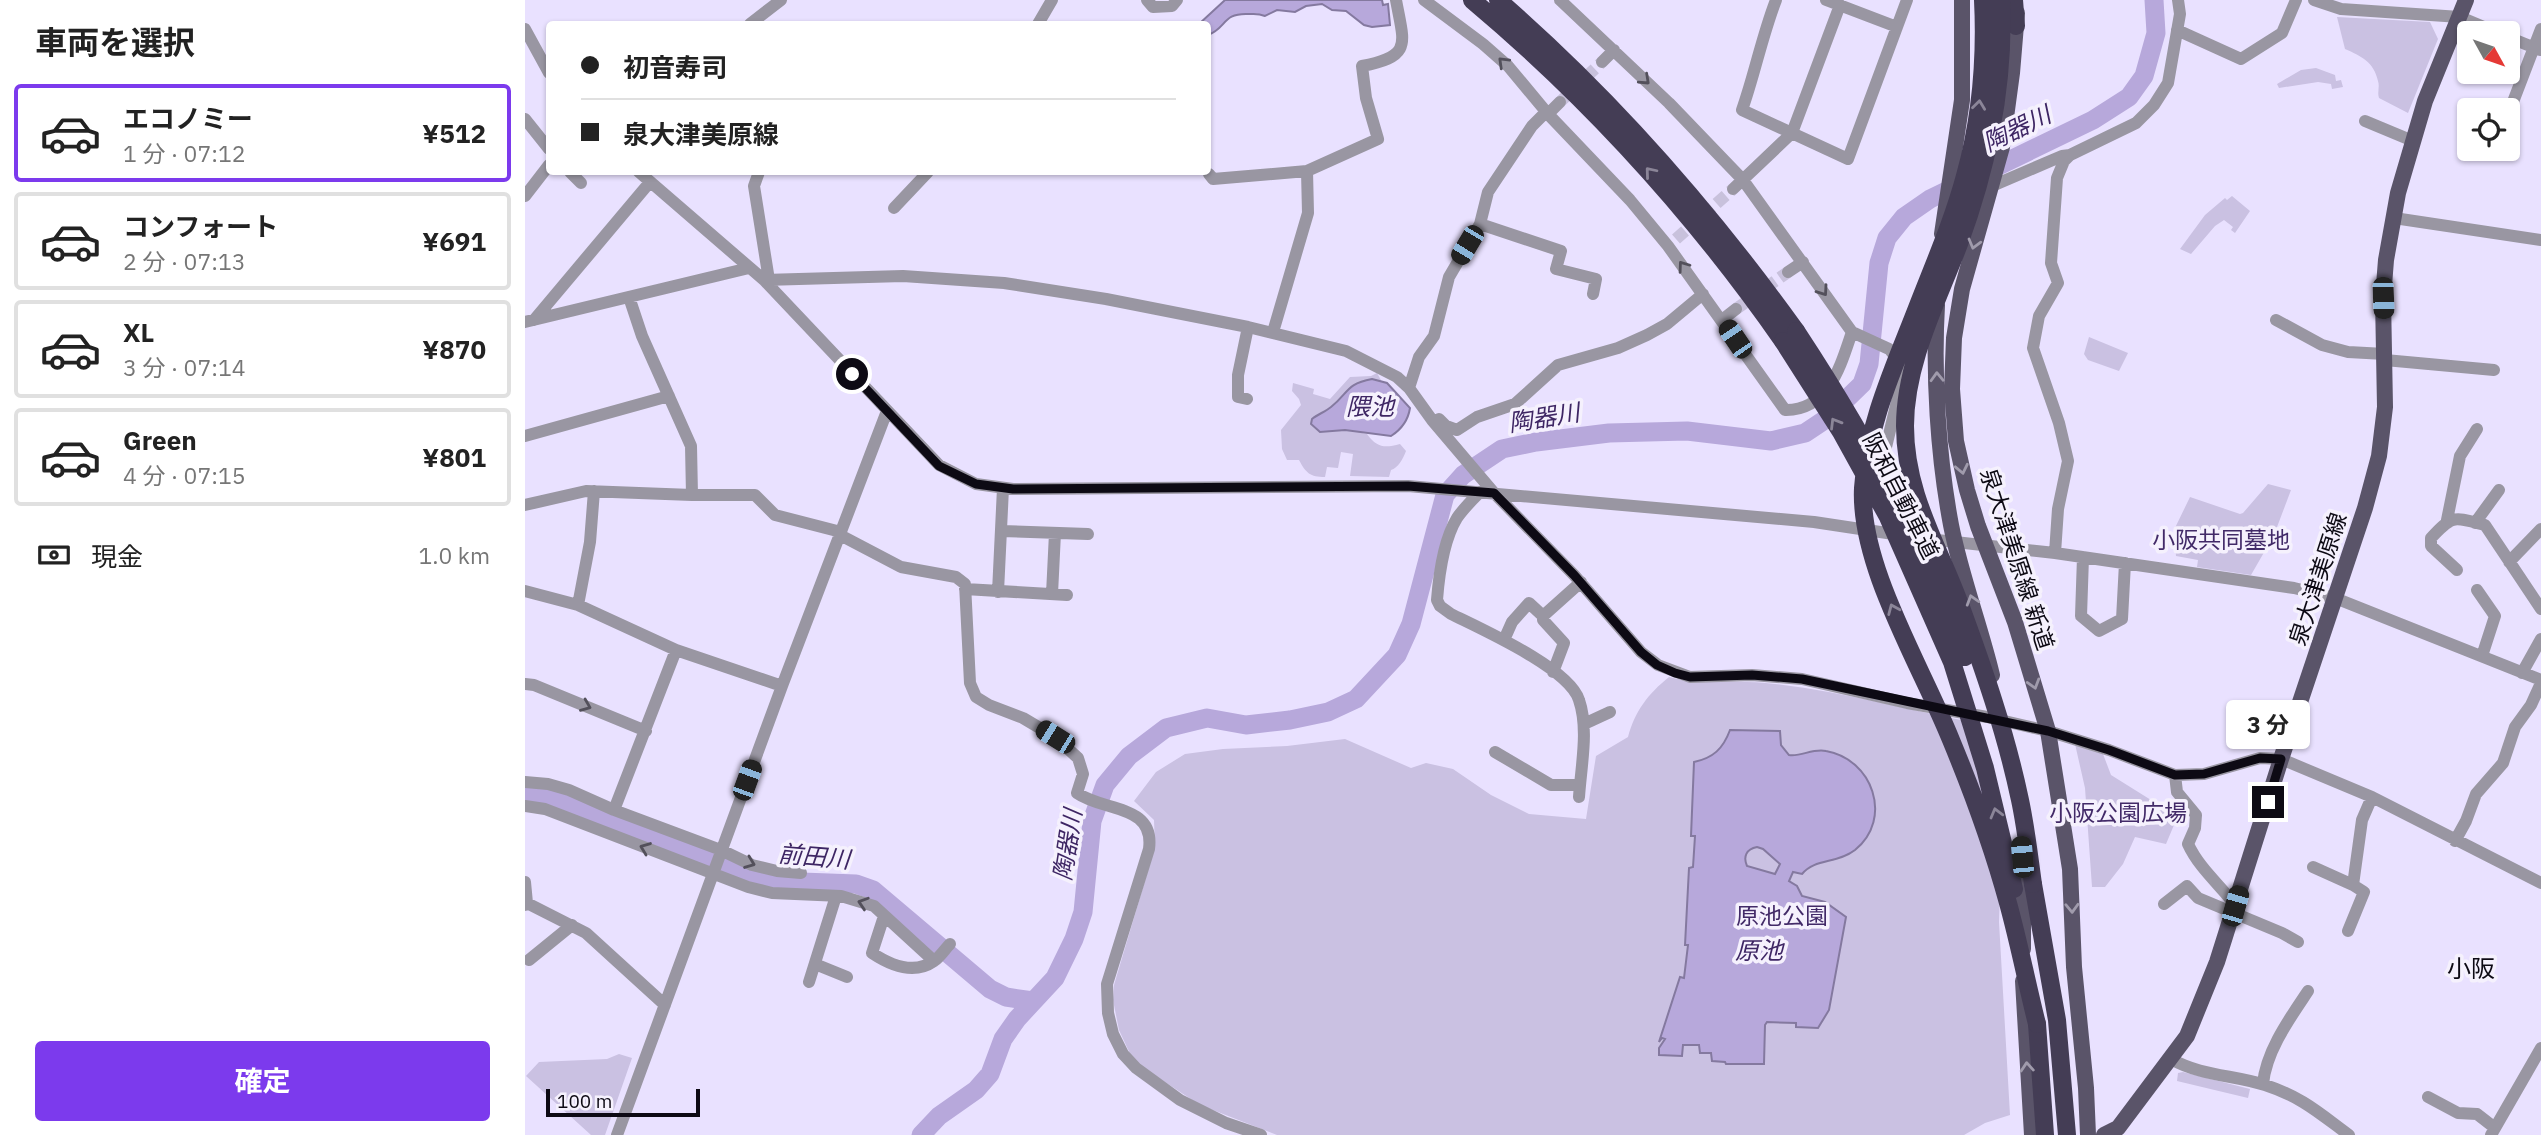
<!DOCTYPE html>
<html lang="ja">
<head>
<meta charset="utf-8">
<style>
  body { margin:0; font-family:"IBM Plex Sans","Noto Sans JP",sans-serif; background:#f2f2f2; color:#222; height:100vh; display:flex; flex-direction:column; font-size:26px; white-space:nowrap }
  * { box-sizing:border-box; margin:0 }
  p { font-size:23px; color:#767676 }
  .icon { flex:none; width:38px; height:38px; fill:none; stroke:currentColor; stroke-width:2; stroke-linecap:round; stroke-linejoin:round }
  .map { position:relative; flex:1; overflow:hidden }
  .details { display:flex; flex-direction:column; background:#fff; width:525px }
  .details>* { flex:none }
  .banner { position:absolute; left:21px; top:21px; width:665px; height:154px; border-radius:7px; box-shadow:0 2px 5px #0004; display:grid; align-content:center; height:154px; padding:0 35px; background:#fff }
  .needle { width:46px; rotate:130deg }
  .buttons { position:absolute; left:1932px; top:21px; display:grid; gap:14px }
  .buttons a { display:grid; place-items:center; width:63px; height:63px; border-radius:7px; background:#fff; box-shadow:0 2px 5px #0004; font-size:35px }
  .scale { position:absolute; left:21px; bottom:18px; width:154px; box-sizing:border-box; padding-left:7px; border:4px solid #0d0a14; border-top:0; font-size:19px; line-height:24px; white-space:nowrap; color:#0d0a14; -webkit-text-stroke:5px #f5f1fd; paint-order:stroke }
  .end { position:absolute; width:32px; height:32px; margin:-16px; border:9px solid #0d0a14; background:#fff; box-shadow:0 0 0 4px #fff }
  .from { border-radius:50% }
  .bubble { position:absolute; height:49px; border-radius:7px; background:#fff; box-shadow:0 2px 5px #0004; font-size:23px; font-weight:700; line-height:49px; text-align:center }
  .car { position:absolute; width:21px; height:42px; margin:-21px -10px; border-radius:9px; box-shadow:0 0 5px 2px #0007; background:linear-gradient(#222 24%,#8ab4d8 0 40%,#222 0 76%,#8ab4d8 0 86%,#222 0) }
  .banner b { display:flex; align-items:center; gap:24px; height:66px; font-size:26px }
  .banner b+b { border-top:2px solid #e0e0e0 }
  .banner i { width:18px; height:18px; background:#222 }
  ul { padding:0; list-style:none }
  li { display:flex; align-items:center; gap:21px; height:98px; margin:0 14px 10px; padding:0 21px; border:4px solid #e0e0e0; border-radius:7px }
  li div { flex:1 }
  li b { display:block; font-size:26px }
  li em { font-style:normal; font-weight:700 }
  li.current { border-color:#7c3aed }
  li>.icon { width:63px; height:63px; stroke-width:1.5 }
  h2 { padding:0 35px; font-size:32px; line-height:84px }
  .pay { display:flex; align-items:center; gap:18px; height:77px; padding:0 35px; font-size:26px }
  .pay p { margin-inline-start:auto }
  .button { display:flex; gap:14px; margin-top:auto; padding:14px 35px }
  .button a { flex:1; height:80px; border-radius:7px; background:#7c3aed; color:#fff; font-size:28px; font-weight:700; line-height:80px; text-align:center }
  main { display:flex; flex:1; min-height:0 }
  .map>svg:first-child { display:block }
  .green { fill:#cac1e2 }
  .water { fill:#b7a8db; stroke:#84799f; stroke-width:2; fill-rule:evenodd }
  .lines { fill:none; stroke-linecap:round; stroke-linejoin:round }
  .river { stroke:#b7a8db; stroke-width:19 }
  .minor-tunnel { stroke:#c8c1dc; stroke-width:12; stroke-dasharray:12 6; stroke-linecap:butt }
  .minor { stroke:#9996a2; stroke-width:12 }
  .major { stroke:#5a5469; stroke-width:16 }
  .highway { stroke:#443d55; stroke-width:18 }
  .highway-bridge { stroke:#443d55; stroke-width:18 }
  .oneway { stroke:#53505b }
  .oneway2 { stroke:#8b8598 }
  .oneway3 { stroke:#a09bac }
  .route { stroke:#0d0a14; stroke-width:9 }
  .labels { text-anchor:middle; stroke-width:7; stroke-linejoin:round; paint-order:stroke }
  .street-label { font-size:23px; fill:#0d0a14; stroke:#f5f1fd }
  .park-label { font-size:23px; fill:#422a68; stroke:#f5f1fd }
  .water-label { font-size:24px; font-style:italic; fill:#3e2664; stroke:#f5f1fd }
  .neighbourhood-label { font-size:24px; fill:#0d0a14; stroke:#f5f1fd }
</style>
</head>
<body>
<main>
<section class="details">
<h2>車両を選択</h2>
<ul>
<li class="current"><svg class="icon" aria-label="car" viewBox="0 0 24 24"><path d="M5 17H2v-5l4-1 3-4h7l3 4 3 1v5h-3M9 17h6M6 11h13"/><circle cx="7" cy="17" r="2"/><circle cx="17" cy="17" r="2"/></svg><div><b>エコノミー</b><p>1 分 · 07:12</p></div><em>¥512</em></li>
<li><svg class="icon" aria-label="car" viewBox="0 0 24 24"><path d="M5 17H2v-5l4-1 3-4h7l3 4 3 1v5h-3M9 17h6M6 11h13"/><circle cx="7" cy="17" r="2"/><circle cx="17" cy="17" r="2"/></svg><div><b>コンフォート</b><p>2 分 · 07:13</p></div><em>¥691</em></li>
<li><svg class="icon" aria-label="car" viewBox="0 0 24 24"><path d="M5 17H2v-5l4-1 3-4h7l3 4 3 1v5h-3M9 17h6M6 11h13"/><circle cx="7" cy="17" r="2"/><circle cx="17" cy="17" r="2"/></svg><div><b>XL</b><p>3 分 · 07:14</p></div><em>¥870</em></li>
<li><svg class="icon" aria-label="car" viewBox="0 0 24 24"><path d="M5 17H2v-5l4-1 3-4h7l3 4 3 1v5h-3M9 17h6M6 11h13"/><circle cx="7" cy="17" r="2"/><circle cx="17" cy="17" r="2"/></svg><div><b>Green</b><p>4 分 · 07:15</p></div><em>¥801</em></li>
</ul>
<div class="pay"><svg class="icon" aria-label="cash" viewBox="0 0 24 24"><path d="M3 7h18v10H3z"/><circle cx="12" cy="12" r="2"/></svg>現金<p>1.0 km</p></div>
<div class="button"><a>確定</a></div>
</section>
<div class="map">
<svg width="2016" height="1135" viewBox="0 0 2016 1135">
  <rect width="100%" height="100%" fill="#e9e1ff"/>
  <path class="green" d="M 1812,17 L 1905,22 L 1913,39 L 1883,113 L 1854,98 C 1852,92 1855,87 1853,81 C 1849,62 1836,56 1820,49 Z
    M 1791,68 L 1810,75 L 1811,81 L 1816,80 L 1818,87 L 1807,89 L 1806,84 L 1793,82 L 1754,88 L 1752,84 L 1776,70 Z
    M 1707,196 L 1725,211 L 1710,233 L 1706,230 L 1708,227 L 1699,220 L 1690,226 L 1666,254 L 1655,249 L 1680,215 L 1700,198 L 1702,200 Z
    M 1564,337 L 1603,353 L 1594,371 L 1563,360 L 1559,354 Z
    M 852,373 L 857,382 L 862,383 L 834,426 L 837,433 L 842,434 C 852,448 860,448 875,444 L 881,451 C 878,459 873,468 866,470 L 864,477 L 825,476 L 828,454 L 816,452 L 813,468 L 802,467 L 800,477 C 785,477 781,473 774,460 L 762,460 L 757,449 L 756,430 L 776,405 L 774,399 L 767,391 L 768,383 L 789,389 L 788,394 L 805,399 L 825,377 L 846,376 Z
    M 1743,484 L 1766,490 L 1749,535 L 1726,575 L 1672,567 L 1673,560 L 1651,556 L 1649,530 L 1665,497 L 1715,514 L 1718,513 Z
    M 1144,677 C 1179,686 1215,679 1250,684 C 1319,692 1387,711 1455,724 L 1460,740 L 1476,862 L 1474,922 L 1485,1115 L 1460,1123 L 1439,1135 L 752,1135 L 675,1105 L 620,1069 L 607,1058 L 594,1030 L 588,1000 L 589,985 L 630,847 L 629,820 L 609,801 L 631,772 L 660,754 L 698,749 L 762,746 L 820,739 L 886,768 L 901,763 L 928,769 L 966,795 L 1004,814 L 1061,819 L 1071,756 L 1103,737 C 1110,711 1123,694 1144,677 Z
    M 1550,744 L 1578,754 L 1586,775 L 1634,805 L 1649,825 L 1641,844 L 1610,837 L 1598,864 L 1580,887 L 1567,887 L 1560,788 Z
    M 94,1054 L 107,1058 L 80,1135 L 66,1135 L 1,1076 L 14,1062 L 82,1059 Z
    M 1658,1072 L 1725,1089 L 1723,1098 L 1652,1081 L 1653,1073 Z"/>
  <path class="water" d="M 700,0 L 857,0 L 858,5 L 863,4 L 865,25 L 847,27 L 839,25 L 821,11 L 807,10 L 797,4 L 781,6 L 770,12 L 752,10 L 740,16 C 733,13 730,14 723,14 C 697,13 702,28 683,35 L 682,24 L 674,24 Z
    M 847,379 L 862,383 L 885,408 C 883,421 877,429 866,436 L 820,430 L 795,432 L 786,424 L 787,419 C 793,414 800,412 806,407 C 824,393 820,384 847,379 Z
    M 1205,730 L 1255,731 L 1256,745 L 1264,755 C 1276,757 1288,748 1301,751 C 1347,759 1369,818 1330,850 C 1312,864 1290,858 1277,874 L 1268,872 L 1264,881 L 1272,886 L 1277,896 L 1300,902 L 1321,917 L 1304,1010 L 1293,1028 L 1271,1027 L 1271,1023 L 1242,1022 L 1240,1025 L 1239,1064 L 1201,1064 L 1200,1062 L 1187,1061 L 1186,1053 L 1175,1053 L 1174,1045 L 1158,1045 L 1157,1056 L 1134,1055 L 1134,1048 L 1140,1039 L 1137,1038 L 1134,1042 L 1155,977 L 1159,978 L 1163,945 L 1160,945 L 1164,868 L 1168,867 L 1170,836 L 1166,836 L 1169,762 C 1188,758 1198,749 1205,730 ZM 1232,847 L 1238,849 L 1255,864 L 1250,874 L 1222,866 C 1218,857 1221,849 1232,847 Z"/>
  <g class="lines">
    <path class="river" d="M 0,795 L 30,800 L 183,859 L 250,881 L 331,884 L 348,890 L 465,989 L 481,997 L 508,1001
      M 396,1135 L 414,1116 L 451,1090 L 465,1074 L 478,1039 L 492,1019 L 530,978 L 549,939 L 558,912 L 567,821 L 580,785 L 604,756 L 641,728 L 682,718 L 721,725 L 765,720 L 803,712 L 831,699 L 872,655 L 886,624 L 920,495 L 938,475 L 977,449 L 1011,442 L 1084,433 L 1162,431 L 1246,441 L 1280,433 L 1301,419 L 1337,384 L 1344,364 L 1354,263 L 1362,238 L 1379,217 L 1405,199 L 1568,120 L 1604,97 L 1619,76 L 1631,33 L 1629,0"/>
    <path class="minor-tunnel" d="M 1035,102 L 1077,62
      M 1151,239 L 1208,189
      M 1211,309 L 1263,272"/>
    <path class="minor" d="M 622,0 L 628,7 L 647,6 L 652,0
      M 899,0 L 958,44 L 983,66 L 1023,114
      M 1035,0 L 1144,103 L 1218,180 L 1327,332 L 1364,349 L 1380,368 L 1355,472
      M 1251,0 C 1237,36 1230,73 1217,110 L 1323,159 L 1382,0
      M 1301,0 L 1372,27
      M 1789,0 L 1816,9 L 1935,17 L 1973,33
      M 225,24 L 256,0
      M 513,24 L 527,0
      M 0,29 L 24,73
      M 1652,30 L 1716,59 L 1757,33 L 1771,0
      M 1983,37 L 2015,50
      M 1077,62 L 1089,50
      M 1035,102 L 1023,114 L 1105,200 L 1143,246 L 1260,410 C 1304,411 1316,364 1327,332
      M 1983,115 L 2016,29
      M 0,119 L 24,149
      M 1840,121 L 1888,141
      M 45,172 L 56,183
      M 114,172 L 239,280 L 414,465 L 451,484 L 488,489 L 883,486 L 1289,522 L 1375,535
      M 234,172 L 229,186 L 244,280
      M 684,174 L 688,179 L 782,171 L 853,139 L 841,98 L 837,66 C 888,56 879,44 871,0
      M 1467,186 L 1537,156 L 1545,155
      M 1208,189 L 1267,133 L 1315,5
      M 0,196 L 24,165
      M 369,208 L 403,172
      M 1869,218 L 2016,240
      M 955,224 L 1036,251 L 1031,269 L 1071,279 L 1068,294
      M 1263,272 L 1278,262
      M 239,280 L 378,276 L 479,283 L 581,299 L 723,327 L 821,351 L 872,377 L 884,388 L 907,420 L 969,493 L 1049,575 L 1116,652 L 1133,665 L 1165,677 L 1227,675 L 1277,679 L 1382,703 L 1462,717 L 1523,731 L 1584,750 L 1650,775 L 1679,774 L 1735,758 L 1756,759 L 1847,797 L 2016,883
      M 104,297 L 117,336 L 166,446 L 167,495 L 230,495 L 250,515 L 316,532
      M 9,320 L 125,182
      M 1197,320 L 1211,309
      M 1751,320 L 1797,345 L 1823,352 L 1860,354
      M 0,322 L 224,268
      M 748,332 L 783,213 L 782,171
      M 1860,360 L 1969,370
      M 884,388 L 894,357 L 909,336 L 924,277 L 955,224 L 963,192 L 1007,126 L 1021,112
      M 722,399 L 713,397 L 713,375 L 723,327
      M 914,419 L 921,426 L 932,430 L 952,417 L 990,404 L 1033,365 L 1093,348 L 1122,335 L 1142,324 L 1178,294
      M 0,436 L 144,396
      M 955,492 C 947,500 938,509 932,518 C 918,541 914,574 912,600 L 915,606 L 926,614 C 956,629 1044,668 1054,700 C 1064,729 1056,766 1054,797
      M 0,505 L 61,491 L 167,495
      M 1922,520 L 1935,456 L 1952,429
      M 1950,523 L 1974,490
      M 476,531 L 563,534
      M 315,535 L 376,567 L 431,577 L 440,584 L 445,683 L 451,697 L 464,705 L 498,718 L 530,737 L 553,758 L 558,774 L 552,793 C 579,812 630,804 624,849 L 582,984 L 583,1013 L 588,1034 L 598,1054 L 611,1068 L 655,1100 L 701,1123 L 736,1135
      M 1403,539 L 1530,553 L 1769,588 L 1810,598 L 2016,680
      M 1530,553 L 1533,509 L 1543,461 L 1534,423 L 1508,348 L 1514,316 L 1533,283 L 1526,263 L 1532,178 L 1539,161 L 1545,155 L 1611,123 L 1629,105 L 1643,83 L 1655,14 L 1653,0
      M 1558,557 L 1556,616 L 1574,631 L 1597,619 L 1600,563
      M 1984,562 L 2016,529
      M 1932,570 L 1906,546 L 1906,538 C 1928,514 1929,517 1960,525 L 2016,609
      M 440,589 L 542,595
      M 1952,590 L 1970,616 L 1957,656
      M 0,591 L 53,605 L 151,650 L 257,686
      M 473,592 L 478,488
      M 527,594 L 530,533
      M 53,605 L 65,542 L 69,491
      M 979,640 L 987,622 L 1004,603 L 1018,616
      M 1028,672 L 1039,643 L 1018,620 L 1018,616 L 1056,582
      M 1997,673 L 2016,639
      M 0,684 L 9,685 L 121,731
      M 1059,724 L 1085,712
      M 970,752 L 1026,785 L 1054,785
      M 1650,775 L 1652,792 L 1671,815 L 1670,828 L 1663,844 C 1674,868 1695,885 1711,906
      M 0,782 L 23,784 L 44,790 L 89,810 L 196,850 L 227,865 L 252,871 L 276,873
      M 0,806 L 20,809 L 223,887 L 247,893 L 316,896 L 349,906 L 409,961
      M 89,810 L 151,650
      M 1930,841 L 1941,821 L 1951,794 L 1978,763 L 1990,727 L 2006,705 L 2016,683
      M 1788,867 L 1828,885
      M 0,882 L 2,903
      M 1639,904 L 1662,886 L 1673,898 L 1757,933 L 1773,942
      M 0,905 L 2,903 L 61,933 L 140,1005
      M 359,916 L 347,953 C 365,965 389,975 409,961 C 415,957 420,949 425,944
      M 1823,931 L 1839,892 L 1828,885 L 1837,820 L 1847,797
      M 4,960 L 47,925
      M 290,964 L 322,977
      M 284,982 L 311,896
      M 1646,1059 C 1676,1076 1709,1075 1740,1085 C 1777,1097 1794,1113 1824,1135
      M 1738,1084 C 1741,1051 1765,1018 1783,991
      M 1903,1097 L 1933,1113 L 1952,1114 L 1970,1128
      M 92,1135 L 257,686 L 362,411
      M 1966,1135 L 2016,1048"/>
    <path class="major" d="M 1492,13 L 1487,73 L 1477,147 L 1437,289 L 1429,338 L 1427,389 L 1431,441 L 1442,490 L 1453,526 L 1490,622 L 1523,731 L 1545,869 L 1549,967 L 1561,1088 L 1563,1135
      M 1417,234 L 1437,100 L 1437,0
      M 1412,305 C 1408,375 1413,456 1426,525 C 1436,576 1455,625 1467,675
      M 1498,866 L 1498,949
      M 1498,981 L 1507,1135
      M 1579,1135 L 1593,1128 L 1662,1036 L 1692,962 L 1756,759 L 1840,508 L 1854,456 L 1860,407 L 1858,298 L 1861,260 L 1873,193 L 1900,101 L 1941,0"/>
    <path class="highway" d="M 947,0 C 1065,99 1170,215 1258,341
      M 973,0 C 1086,98 1184,210 1271,331
      M 1489,0 L 1491,26
      M 1508,884 L 1532,1020 L 1542,1135
      M 1512,1024 L 1520,1135"/>
    <path class="highway-bridge" d="M 1458,0 C 1461,60 1456,118 1440,176 C 1428,221 1409,264 1392,308 C 1370,365 1342,425 1338,488 C 1334,566 1397,667 1426,740 C 1448,793 1468,848 1483,903 C 1494,943 1502,984 1512,1024
      M 1476,0 C 1480,84 1463,165 1434,244 C 1412,302 1380,363 1380,426 C 1380,493 1412,543 1434,602 C 1458,667 1481,733 1495,800 C 1501,828 1504,856 1508,884
      M 1271,331 C 1339,434 1398,541 1440,657
      M 1258,341 L 1316,432 L 1363,517 L 1427,662 L 1460,768 L 1489,889"/>
  </g>
  <defs><path id="oneway-chevron" d="M-2-3.5L2.5 0L-2 3.5" fill="none" stroke-width="1.6" stroke-linecap="round" stroke-linejoin="round" transform="scale(1.75)"/></defs>
  <g class="oneway">
    <use href="#oneway-chevron" transform="translate(978 62) rotate(-136)"/>
    <use href="#oneway-chevron" transform="translate(1120 80) rotate(43)"/>
    <use href="#oneway-chevron" transform="translate(1158 266) rotate(-126)"/>
    <use href="#oneway-chevron" transform="translate(1298 291) rotate(55)"/>
    <use href="#oneway-chevron" transform="translate(61 706) rotate(22)"/>
    <use href="#oneway-chevron" transform="translate(120 848) rotate(-159)"/>
    <use href="#oneway-chevron" transform="translate(225 863) rotate(21)"/>
    <use href="#oneway-chevron" transform="translate(338 903) rotate(-162)"/>
  </g>
  <g class="oneway2">
    <use href="#oneway-chevron" transform="translate(1454 105) rotate(-83)"/>
    <use href="#oneway-chevron" transform="translate(1125 172) rotate(-130)"/>
    <use href="#oneway-chevron" transform="translate(1310 423) rotate(-121)"/>
    <use href="#oneway-chevron" transform="translate(1368 609) rotate(-113)"/>
    <use href="#oneway-chevron" transform="translate(1471 813) rotate(-105)"/>
  </g>
  <g class="oneway3">
    <use href="#oneway-chevron" transform="translate(1449 244) rotate(105)"/>
    <use href="#oneway-chevron" transform="translate(1412 377) rotate(-92)"/>
    <use href="#oneway-chevron" transform="translate(1437 469) rotate(78)"/>
    <use href="#oneway-chevron" transform="translate(1447 600) rotate(-107)"/>
    <use href="#oneway-chevron" transform="translate(1509 684) rotate(73)"/>
    <use href="#oneway-chevron" transform="translate(1547 908) rotate(88)"/>
    <use href="#oneway-chevron" transform="translate(1502 1067) rotate(-94)"/>
  </g>
  <g class="lines">
    <path class="route" d="M 327,374 L 414,466 L 451,484 L 488,489 L 883,486 L 969,493 L 1049,575 L 1116,652 L 1132,665 L 1150,673 L 1165,677 L 1227,675 L 1277,679 L 1523,731 L 1584,750 L 1650,775 L 1679,774 L 1735,758 L 1756,759 L 1743,802"/>
  </g>
  <g class="labels">
    <g class="street-label">
      <text transform="translate(1376 496) rotate(63)" y="8">阪和自動車道</text>
      <text transform="translate(1492 559) rotate(72)" y="8">泉大津美原線 新道</text>
      <text transform="translate(1793 579) rotate(-72)" y="8">泉大津美原線</text>
    </g>
    <g class="park-label">
      <text x="1696" y="548">小阪共同墓地</text>
      <text x="1593" y="821">小阪公園広場</text>
      <text x="1257" y="924">原池公園</text>
    </g>
    <g class="water-label">
      <text transform="translate(1492 129) rotate(-26)" y="8">陶器川</text>
      <text x="845" y="415">隈池</text>
      <text transform="translate(1019 418) rotate(-9)" y="8">陶器川</text>
      <text transform="translate(543 845) rotate(-81)" y="8">陶器川</text>
      <text transform="translate(289 857) rotate(5)" y="8">前田川</text>
      <text x="1234" y="959">原池</text>
    </g>
    <g class="neighbourhood-label">
      <text x="1946" y="977">小阪</text>
    </g>
  </g>
</svg>
<div class="buttons">
<a><svg class="needle" viewBox="-14 -14 28 28"><path d="M0-13l5 13h-10z" fill="#e53935"/><path d="M0 13l5-13h-10z" fill="#767676"/></svg></a>
<a><svg class="icon" aria-label="locate" viewBox="0 0 24 24"><circle cx="12" cy="12" r="6"/><path d="M12 2v4M12 18v4M2 12h4M18 12h4"/></svg></a>
</div>
<div class="scale">100 m</div>
<i class="end from" style="left:327px;top:374px"></i>
<i class="end" style="left:1743px;top:802px"></i>
<div class="bubble" style="left:1701px;top:700px;width:84px">3 分</div>
<i class="car" style="left:942px;top:245px;rotate:211deg"></i>
<i class="car" style="left:1858px;top:298px;rotate:178deg"></i>
<i class="car" style="left:1210px;top:339px;rotate:326deg"></i>
<i class="car" style="left:530px;top:737px;rotate:302deg"></i>
<i class="car" style="left:222px;top:780px;rotate:20deg"></i>
<i class="car" style="left:1497px;top:857px;rotate:355deg"></i>
<i class="car" style="left:1710px;top:906px;rotate:16deg"></i>
<div class="banner">
<b><i class="from"></i>初音寿司</b>
<b><i></i>泉大津美原線</b>
</div>
</div>
</main>
</body>
</html>
